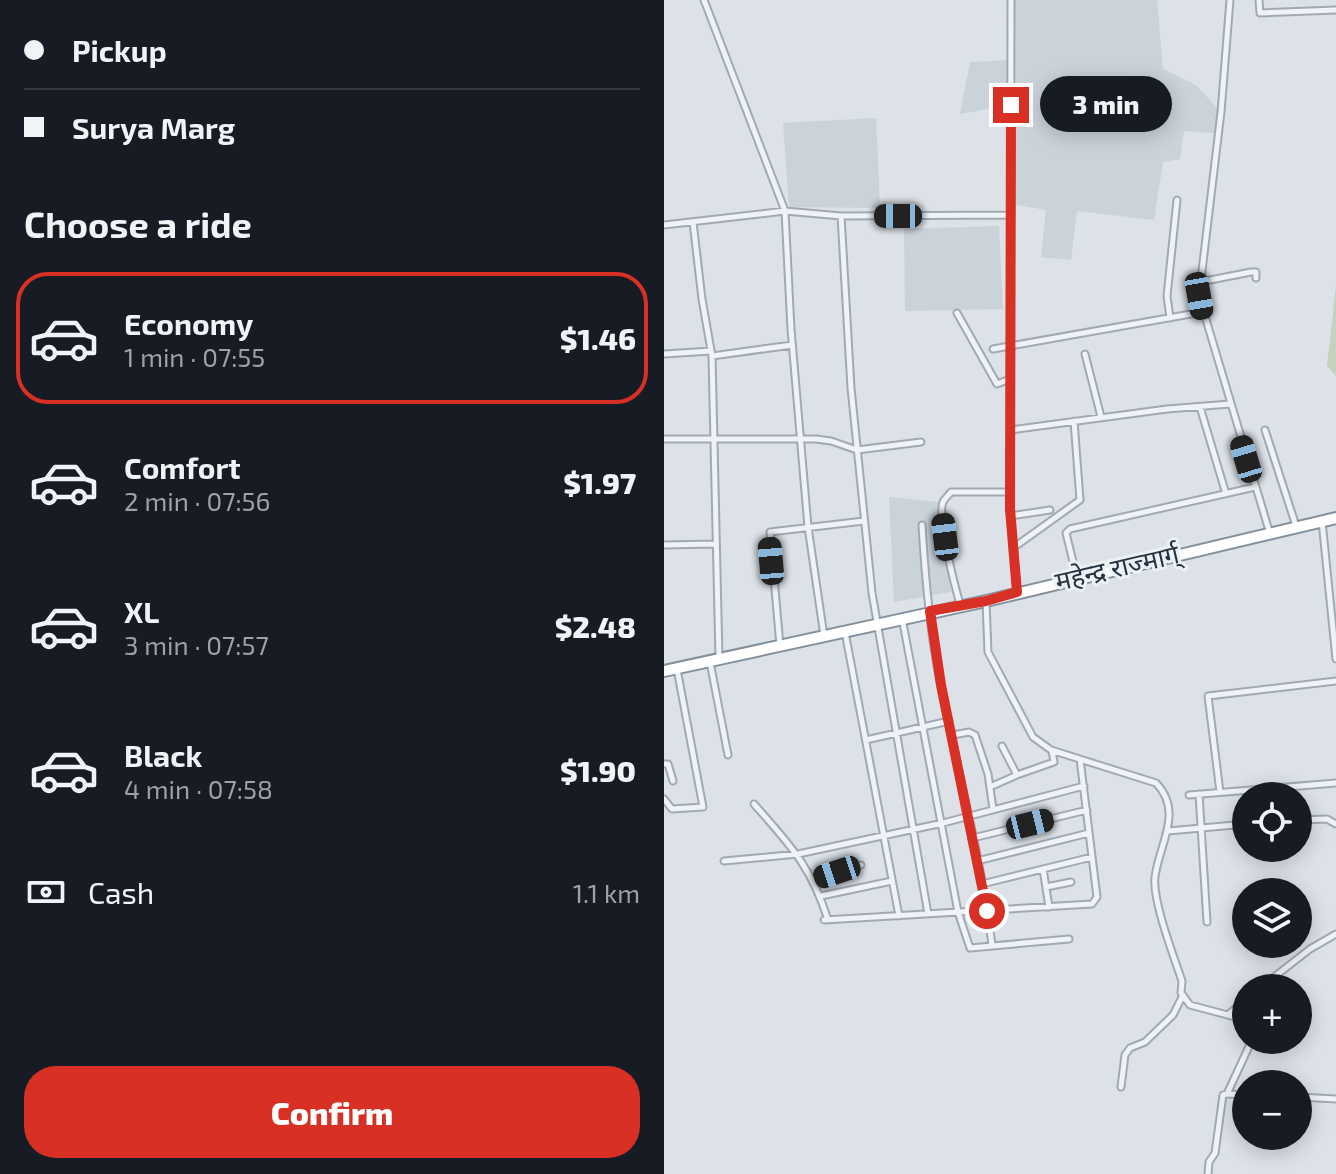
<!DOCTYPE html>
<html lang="en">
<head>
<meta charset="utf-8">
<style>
  body { margin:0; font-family:"Exo 2","Noto Sans Devanagari",sans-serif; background:#242831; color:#f1f3f6; height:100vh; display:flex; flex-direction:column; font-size:30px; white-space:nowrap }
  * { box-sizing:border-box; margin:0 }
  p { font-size:26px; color:#9ea1a6 }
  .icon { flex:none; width:44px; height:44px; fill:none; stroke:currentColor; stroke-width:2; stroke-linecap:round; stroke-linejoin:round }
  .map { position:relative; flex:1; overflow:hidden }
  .panel { display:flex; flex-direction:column; background:#171b24; width:664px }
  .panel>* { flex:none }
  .hud { display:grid; align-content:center; height:176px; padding:0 24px; background:#171b24 }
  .fabs { position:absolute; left:568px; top:782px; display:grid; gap:16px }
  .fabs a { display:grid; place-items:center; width:80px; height:80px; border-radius:50%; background:#171b24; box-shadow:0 4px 20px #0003; font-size:40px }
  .end { position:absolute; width:36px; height:36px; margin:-18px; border:10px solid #d93025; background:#fff; box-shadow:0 0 0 4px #fff }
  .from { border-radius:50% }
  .bubble { position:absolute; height:56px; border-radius:28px; background:#171b24; box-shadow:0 4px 20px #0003; font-size:26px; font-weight:800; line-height:56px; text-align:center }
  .car { position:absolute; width:24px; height:48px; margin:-24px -12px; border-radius:10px; box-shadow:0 0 6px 2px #0007; background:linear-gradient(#222 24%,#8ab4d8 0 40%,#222 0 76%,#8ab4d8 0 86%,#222 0) }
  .hud b { display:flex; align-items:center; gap:28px; height:76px; font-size:30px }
  .hud b+b { border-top:2px solid #363941 }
  .hud i { width:20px; height:20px; background:#f1f3f6 }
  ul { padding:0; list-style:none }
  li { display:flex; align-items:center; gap:24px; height:132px; margin:0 16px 12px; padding:0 8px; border:4px solid transparent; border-radius:32px }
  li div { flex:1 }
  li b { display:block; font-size:30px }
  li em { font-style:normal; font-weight:800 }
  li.selected { border-color:#d93025 }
  li>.icon { width:72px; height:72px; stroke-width:1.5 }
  h2 { padding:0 24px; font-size:36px; line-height:96px }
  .pay { display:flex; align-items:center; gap:20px; height:88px; padding:0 24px; font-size:30px }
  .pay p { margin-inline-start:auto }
  .button { display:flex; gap:16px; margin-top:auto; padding:16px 24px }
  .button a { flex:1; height:92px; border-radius:32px; background:#d93025; color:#fff; font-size:32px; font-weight:800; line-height:92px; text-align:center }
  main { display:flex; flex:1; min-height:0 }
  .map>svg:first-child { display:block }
  .built { fill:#cad2da }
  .green { fill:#c5d2bd }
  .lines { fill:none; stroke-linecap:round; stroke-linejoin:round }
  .street-casing { stroke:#a1aab2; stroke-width:9 }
  .highway-casing { stroke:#83919f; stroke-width:14 }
  .street { stroke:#eff2f6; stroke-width:5 }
  .highway { stroke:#fff; stroke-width:10 }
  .route { stroke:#d93025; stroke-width:10 }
  .labels { text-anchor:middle; stroke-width:6; stroke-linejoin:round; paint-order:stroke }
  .street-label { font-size:26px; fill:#25323f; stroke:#ecf1f5 }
</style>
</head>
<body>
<main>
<section class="panel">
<div class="hud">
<b><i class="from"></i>Pickup</b>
<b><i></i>Surya Marg</b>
</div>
<h2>Choose a ride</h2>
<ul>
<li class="selected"><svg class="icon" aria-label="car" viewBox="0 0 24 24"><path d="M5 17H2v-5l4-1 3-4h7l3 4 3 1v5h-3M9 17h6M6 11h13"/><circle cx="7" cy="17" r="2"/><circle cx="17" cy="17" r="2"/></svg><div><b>Economy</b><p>1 min · 07:55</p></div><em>$1.46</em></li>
<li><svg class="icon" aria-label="car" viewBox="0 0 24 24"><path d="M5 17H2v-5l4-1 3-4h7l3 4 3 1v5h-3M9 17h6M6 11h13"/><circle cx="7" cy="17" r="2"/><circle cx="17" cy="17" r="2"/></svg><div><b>Comfort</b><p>2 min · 07:56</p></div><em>$1.97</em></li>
<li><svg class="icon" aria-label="car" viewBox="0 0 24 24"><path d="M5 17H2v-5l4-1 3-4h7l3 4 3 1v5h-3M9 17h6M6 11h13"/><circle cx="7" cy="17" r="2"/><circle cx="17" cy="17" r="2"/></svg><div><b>XL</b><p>3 min · 07:57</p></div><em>$2.48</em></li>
<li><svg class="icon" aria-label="car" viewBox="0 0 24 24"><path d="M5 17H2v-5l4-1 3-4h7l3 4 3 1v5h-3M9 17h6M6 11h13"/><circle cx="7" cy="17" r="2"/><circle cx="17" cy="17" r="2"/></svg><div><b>Black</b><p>4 min · 07:58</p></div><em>$1.90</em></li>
</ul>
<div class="pay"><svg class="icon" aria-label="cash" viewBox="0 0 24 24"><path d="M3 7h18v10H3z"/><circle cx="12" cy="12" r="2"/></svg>Cash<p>1.1 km</p></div>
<div class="button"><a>Confirm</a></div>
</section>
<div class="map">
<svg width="672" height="1174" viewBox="0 0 672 1174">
  <rect width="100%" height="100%" fill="#dce2e8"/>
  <path class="built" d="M 347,0 L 493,0 L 499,69 L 532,85 L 557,112 L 550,133 L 520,131 L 516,159 L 499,162 L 490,220 L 413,211 L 407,260 L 377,257 L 382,210 L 347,204 L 347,105 L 296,114 L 306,62 L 347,60 Z
    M 212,118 L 216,208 L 125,207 L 119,123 Z
    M 335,226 L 339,309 L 241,311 L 240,229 Z
    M 225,497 L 274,502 L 287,592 L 230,602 Z"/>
  <path class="green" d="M 672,286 L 672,376 L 663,366 Z"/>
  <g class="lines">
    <g class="street-casing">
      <path id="street" d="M 40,0 L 121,211 L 127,329 L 144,527 L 160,636
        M 347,0 L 346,509 L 353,592
        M 566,0 L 557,112 L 535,296 L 606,534
        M 595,0 L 596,13 L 672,10
        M 177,216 L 187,388 L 208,593 L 264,914
        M 29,222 L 38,299 L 48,356 L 55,658
        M 0,225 L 121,211 L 177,216 L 347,215
        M 536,282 L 587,272 L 592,272 L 592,278
        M 293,313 L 333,384 L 346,379
        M 506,318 L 503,296 L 513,200
        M 329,349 L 538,312
        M 0,354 L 47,351
        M 421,354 L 437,417
        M 48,356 L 128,345
        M 536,407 L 562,494
        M 346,430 L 503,409 L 566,404
        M 601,430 L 632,526
        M 0,439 L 152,439 L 167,441 L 193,450 L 257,442
        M 346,516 L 386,510
        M 658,521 L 672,659
        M 258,525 C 261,577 266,631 276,682 C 293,770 317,857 328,945
        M 0,545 L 50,544
        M 349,548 L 416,500 L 410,421
        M 413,578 L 402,533 L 406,529 L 591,487
        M 322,601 L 324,652 L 369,737 L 387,750 L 492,783 C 520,812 495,844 491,877 C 488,900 510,957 518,981 L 517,993 L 526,1005 L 571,1017 L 582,1026
        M 296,604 C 291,587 273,517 279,502 C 281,498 284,496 287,492 L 346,492
        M 238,618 L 294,912 L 306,948 L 405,939
        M 181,632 L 235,916
        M 116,646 L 106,532 L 200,521
        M 46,662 L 64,755
        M 289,735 L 305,732 L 311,735 L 324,774 L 329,809
        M 202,740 L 285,721
        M 338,746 L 353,775 L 390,762 L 388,751
        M 0,764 L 4,764 L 9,781
        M 326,787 L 353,775
        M 556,792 L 544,696 L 672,681
        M 535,794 L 543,922
        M 525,795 L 672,783
        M 0,799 L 8,809 L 39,807 L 13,669
        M 90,804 C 126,845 147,866 164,920
        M 634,820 L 663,819 L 672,824
        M 504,831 L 582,824
        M 309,838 L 423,810
        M 60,861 L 134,854 L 279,823 L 420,786
        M 313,861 L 425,833
        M 379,869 L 385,907
        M 149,880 L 197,865
        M 318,884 L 428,857
        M 382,887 L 407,882
        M 157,896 L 228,881
        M 160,920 L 428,904 L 433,897 L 416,759
        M 596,988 L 646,949 L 672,934
        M 565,1014 L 582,1000
        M 457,1087 L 461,1055 L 466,1048 L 481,1042 L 509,1015 L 519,995
        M 563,1094 L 582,1095
        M 634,1097 L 672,1099
        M 544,1174 L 545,1162 L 551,1153 L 559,1095 L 563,1094 L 588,1040"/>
    </g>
    <g class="highway-casing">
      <path id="highway" d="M 0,671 L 322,601 L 672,518"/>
    </g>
    <use href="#street" class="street"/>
    <use href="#highway" class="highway"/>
  </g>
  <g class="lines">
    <path class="route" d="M 323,911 L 277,685 L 266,611 L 322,601 L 353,592 L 346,509 L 347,105"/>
  </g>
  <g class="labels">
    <g class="street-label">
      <text transform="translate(453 568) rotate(-13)" y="9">महेन्द्र राज्मार्ग्</text>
    </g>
  </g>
</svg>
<div class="fabs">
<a><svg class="icon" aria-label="locate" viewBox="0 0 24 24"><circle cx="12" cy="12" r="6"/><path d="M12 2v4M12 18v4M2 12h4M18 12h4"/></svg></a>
<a><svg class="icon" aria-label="layers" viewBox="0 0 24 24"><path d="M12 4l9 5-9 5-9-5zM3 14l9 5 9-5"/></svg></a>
<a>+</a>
<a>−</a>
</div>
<i class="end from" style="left:323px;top:911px"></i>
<i class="end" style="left:347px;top:105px"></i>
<div class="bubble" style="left:376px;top:76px;width:132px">3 min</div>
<i class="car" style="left:234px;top:216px;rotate:270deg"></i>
<i class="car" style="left:535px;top:296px;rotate:170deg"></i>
<i class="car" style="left:582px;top:459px;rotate:343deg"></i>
<i class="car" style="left:281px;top:537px;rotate:353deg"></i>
<i class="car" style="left:107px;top:561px;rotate:355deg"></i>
<i class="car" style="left:366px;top:824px;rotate:76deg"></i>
<i class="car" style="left:173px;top:872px;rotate:252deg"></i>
</div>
</main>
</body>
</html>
